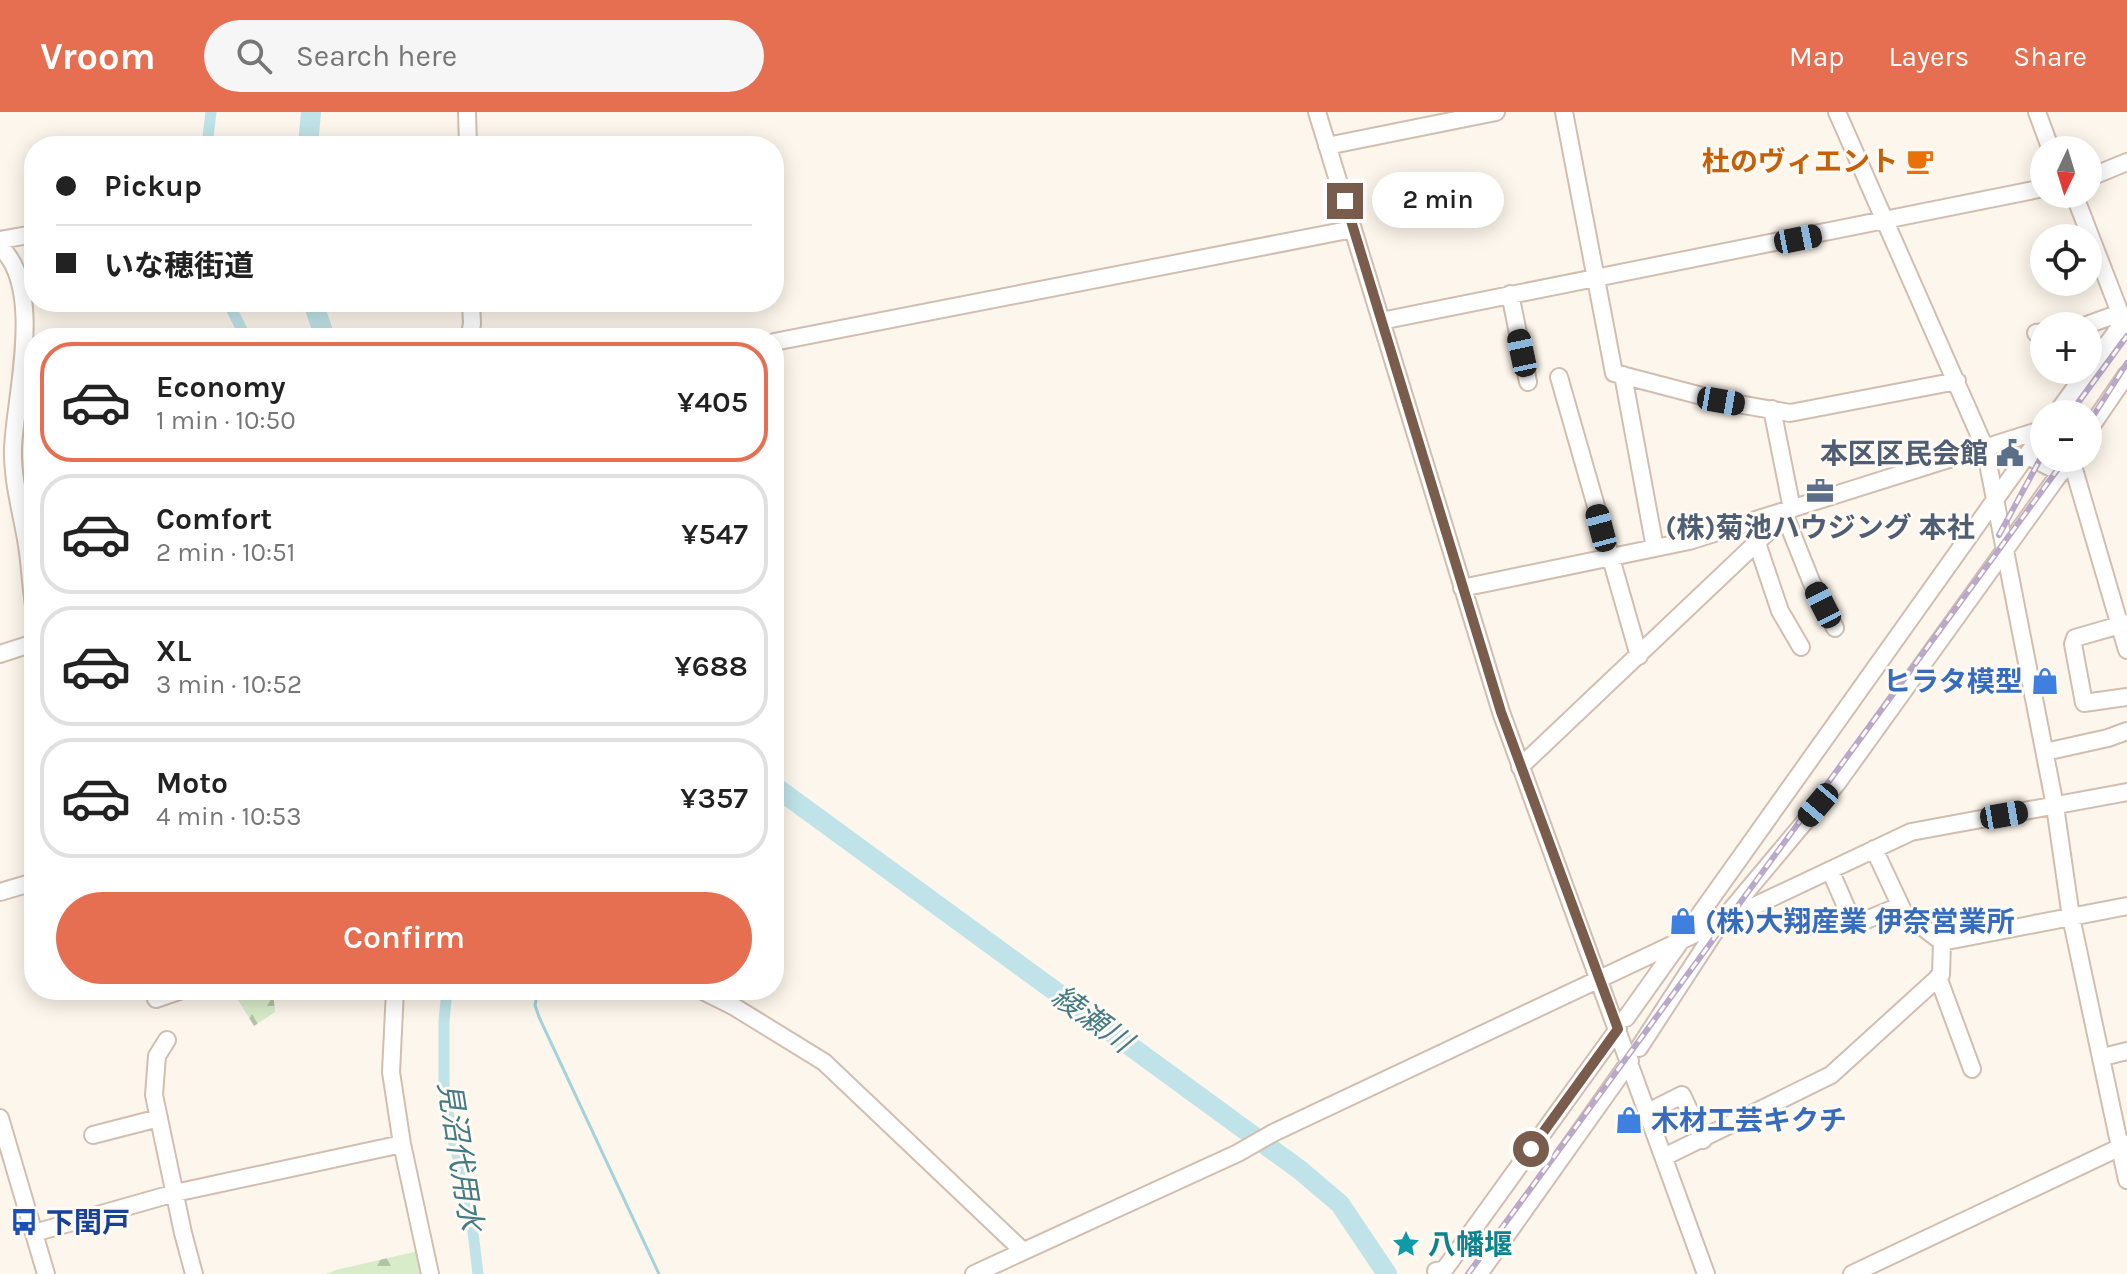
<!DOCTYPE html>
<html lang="en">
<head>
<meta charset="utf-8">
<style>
  body { margin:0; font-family:Karla,"Noto Sans JP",sans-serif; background:#f6f6f6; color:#222; height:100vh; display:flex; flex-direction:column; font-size:30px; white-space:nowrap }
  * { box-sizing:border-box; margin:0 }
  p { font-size:26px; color:#767676 }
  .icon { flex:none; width:44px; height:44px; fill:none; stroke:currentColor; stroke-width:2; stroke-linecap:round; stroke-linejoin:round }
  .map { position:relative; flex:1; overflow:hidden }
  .drawer { position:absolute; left:24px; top:216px; width:760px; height:672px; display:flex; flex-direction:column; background:#fff; border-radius:32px; box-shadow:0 4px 20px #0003 }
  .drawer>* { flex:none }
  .hud { position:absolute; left:24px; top:24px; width:760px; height:176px; border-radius:32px; box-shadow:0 4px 20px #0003; display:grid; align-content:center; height:176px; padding:0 32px; background:#fff }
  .needle { width:52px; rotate:184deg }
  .tools { position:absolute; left:2030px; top:24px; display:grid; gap:16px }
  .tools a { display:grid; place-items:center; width:72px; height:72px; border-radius:50%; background:#fff; box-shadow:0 4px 20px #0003; font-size:40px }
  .end { position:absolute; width:36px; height:36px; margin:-18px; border:10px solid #7a5c4d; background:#fff; box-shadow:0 0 0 4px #fff }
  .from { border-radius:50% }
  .bubble { position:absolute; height:56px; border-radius:28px; background:#fff; box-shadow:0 4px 20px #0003; font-size:26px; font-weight:600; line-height:56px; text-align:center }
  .car { position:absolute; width:24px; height:48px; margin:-24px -12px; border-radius:10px; box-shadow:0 0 6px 2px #0007; background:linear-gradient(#222 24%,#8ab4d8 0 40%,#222 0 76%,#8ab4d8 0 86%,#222 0) }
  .hud b { display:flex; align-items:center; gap:28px; height:76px; font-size:30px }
  .hud b+b { border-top:2px solid #e0e0e0 }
  .hud i { width:20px; height:20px; background:#222 }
  ul { padding:14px 0 0; list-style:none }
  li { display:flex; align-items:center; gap:24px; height:120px; margin:0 16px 12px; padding:0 16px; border:4px solid #e0e0e0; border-radius:32px }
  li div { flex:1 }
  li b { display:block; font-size:30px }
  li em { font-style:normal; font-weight:600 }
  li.active { border-color:#e76f51 }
  li>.icon { width:72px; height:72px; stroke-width:1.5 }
  .action { display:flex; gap:16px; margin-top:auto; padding:16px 32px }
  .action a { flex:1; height:92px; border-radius:48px; background:#e76f51; color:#fff; font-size:32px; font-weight:600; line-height:92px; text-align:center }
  header { display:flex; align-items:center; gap:48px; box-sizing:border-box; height:112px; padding:0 40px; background:#e76f51; color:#fff }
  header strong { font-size:38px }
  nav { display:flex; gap:44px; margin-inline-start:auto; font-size:28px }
  .search { width:560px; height:72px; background:#f6f6f6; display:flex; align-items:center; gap:20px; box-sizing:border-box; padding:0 28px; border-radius:44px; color:#767676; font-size:30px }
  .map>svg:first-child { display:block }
  .forest { fill:url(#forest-firs) }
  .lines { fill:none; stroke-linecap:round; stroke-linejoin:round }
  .stream { stroke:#a5d3da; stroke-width:3 }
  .canal { stroke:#bfe3e8; stroke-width:11 }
  .river { stroke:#bfe3e8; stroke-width:20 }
  .minor-casing { stroke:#d1beb0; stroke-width:20 }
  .minor { stroke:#fff; stroke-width:16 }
  .rail-casing { stroke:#b9a8c9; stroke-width:6 }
  .rail { stroke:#fffaf3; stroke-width:3; stroke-dasharray:9; stroke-linecap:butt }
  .route { stroke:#7a5c4d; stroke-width:10 }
  .labels { text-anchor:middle; stroke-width:6; stroke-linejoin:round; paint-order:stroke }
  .food-label { font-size:28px; font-weight:bold; fill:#c56008; stroke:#fffaf3; text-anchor:end }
  .service-label { font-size:28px; font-weight:bold; fill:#4e5e75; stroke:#fffaf3; text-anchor:end }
  .shop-label { font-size:28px; font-weight:bold; fill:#366cbe; stroke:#fffaf3; text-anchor:start }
  .transit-label { font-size:28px; font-weight:bold; fill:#164399; stroke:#fffaf3; text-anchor:start }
  .culture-label { font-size:28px; font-weight:bold; fill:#0d838f; stroke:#fffaf3; text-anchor:start }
  .water-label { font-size:30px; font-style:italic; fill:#437c86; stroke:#fffaf3 }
</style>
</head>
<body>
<header>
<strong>Vroom</strong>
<div class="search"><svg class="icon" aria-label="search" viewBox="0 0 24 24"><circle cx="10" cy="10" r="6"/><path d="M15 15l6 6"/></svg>Search here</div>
<nav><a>Map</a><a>Layers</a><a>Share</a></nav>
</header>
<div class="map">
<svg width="2127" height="1162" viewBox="0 0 2127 1162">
  <defs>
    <pattern id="forest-firs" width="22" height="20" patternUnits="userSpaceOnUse" patternTransform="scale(2)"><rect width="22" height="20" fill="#d8ecc9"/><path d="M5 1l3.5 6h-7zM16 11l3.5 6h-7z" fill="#b4c2a5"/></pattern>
  </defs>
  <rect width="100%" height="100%" fill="#fdf6ec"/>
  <path class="forest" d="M 232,878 L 280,878 L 273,880 L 275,900 L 254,914 Z
    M 418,1139 L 422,1162 L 326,1162 L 336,1158 Z"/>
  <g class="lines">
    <path class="stream" d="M 538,878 L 535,893 L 539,905 L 659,1162"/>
    <path class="canal" d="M 207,34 L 211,0
      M 228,190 L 246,226
      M 447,878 L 444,909 L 444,978 L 453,1028 L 469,1087 L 478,1162"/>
    <path class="river" d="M 308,34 L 311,0
      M 313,190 L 325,226
      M 774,674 L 1300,1058 L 1340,1092 L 1387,1162"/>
    <g class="minor-casing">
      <path id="minor" d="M 467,0 L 468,34
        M 1317,0 L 1501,600 L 1706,1162
        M 1564,0 L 1614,261 L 1721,289 L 1790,301 L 1957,269
        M 1837,0 L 1985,336 L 2055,694 L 2071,805 L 2127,1068
        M 2037,0 L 2051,38
        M 1327,34 L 1496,0
        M 2088,66 L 2127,50
        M 2074,82 L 2127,219
        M 0,128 L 34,122
        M 0,135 C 45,175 15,285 13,336 C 12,368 22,402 27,433 C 30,453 31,474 34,494
        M 1510,182 L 1528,270
        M 1381,209 L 2044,76
        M 2084,214 L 2120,201
        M 2036,221 L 2044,220
        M 469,226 L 472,212 L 471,190
        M 774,230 L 1353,117
        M 1623,263 L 1655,436
        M 1559,265 L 1639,544
        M 1772,297 L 1792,397
        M 2056,302 L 2127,205
        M 2088,319 L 2127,262
        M 2028,344 L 2061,361
        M 2071,347 L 2127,538
        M 1785,404 L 1811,469 L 1835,516
        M 1757,431 L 1780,499 L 1801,535
        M 1462,476 L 1689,429 L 2044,317
        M 2127,511 L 2075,526 L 2073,532 L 2084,591 L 2127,585
        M 0,542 L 34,531
        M 2045,640 L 2108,626 L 2127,619
        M 1520,655 L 1788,401
        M 1874,737 L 1904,801 L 1942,830
        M 1830,758 L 1854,813 L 1900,794
        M 0,780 L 34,770
        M 1938,865 L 1972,957
        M 395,878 L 391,960 L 402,1032 L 430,1162
        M 701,878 L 733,894 L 824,950 L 1023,1139
        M 156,887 L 182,878
        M 1626,906 L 2044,319
        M 167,928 L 157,944 L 154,983 L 183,1121 L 194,1162
        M 1639,936 L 1721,810 L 1838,670 L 2071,346
        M 2103,945 L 2127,939
        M 1648,1000 L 1682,983 L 1703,1028
        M 0,1006 L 46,1162
        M 93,1023 L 159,1006
        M 1664,1045 L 1831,963 L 1941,863 L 1942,830 L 2127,794
        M 34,1121 L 175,1081 L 402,1032
        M 1436,1159 L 1444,1158 L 1618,917
        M 974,1162 L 1238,1041 L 1273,1021 L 1911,720 L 2127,680
        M 1479,1162 L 1630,949
        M 1852,1162 L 2127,1032"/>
    </g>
    <use href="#minor" class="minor"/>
    <g class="rail-casing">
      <path id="rail" d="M 2070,302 L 2127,224
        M 2088,312 L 2127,251
        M 1999,423 L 2044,340
        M 1468,1162 L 2066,346"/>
    </g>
    <use href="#rail" class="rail"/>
  </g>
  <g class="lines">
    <path class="route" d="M 1345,89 L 1501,600 L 1618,917 L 1531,1037"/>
  </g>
  <defs>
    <g id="cafe-bare" transform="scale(2.16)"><path d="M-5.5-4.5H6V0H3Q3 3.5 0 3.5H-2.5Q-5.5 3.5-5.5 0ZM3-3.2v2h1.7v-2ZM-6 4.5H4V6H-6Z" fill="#e8710a" stroke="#fffaf3" stroke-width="2.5" paint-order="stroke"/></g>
    <g id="civic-bare" transform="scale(2.16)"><path d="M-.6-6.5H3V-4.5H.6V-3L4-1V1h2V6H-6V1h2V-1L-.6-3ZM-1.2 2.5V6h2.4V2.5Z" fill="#5c6f8a" stroke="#fffaf3" stroke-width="2.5" paint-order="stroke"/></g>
    <g id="office-bare" transform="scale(2.16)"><path d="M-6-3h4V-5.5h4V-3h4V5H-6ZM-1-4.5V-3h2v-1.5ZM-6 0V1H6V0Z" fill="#5c6f8a" stroke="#fffaf3" stroke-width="2.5" paint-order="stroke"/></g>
    <g id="shop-bare" transform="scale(2.16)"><path d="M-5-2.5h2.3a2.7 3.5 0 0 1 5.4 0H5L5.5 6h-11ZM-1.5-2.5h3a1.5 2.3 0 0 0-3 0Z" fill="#3f7fe0" stroke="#fffaf3" stroke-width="2.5" paint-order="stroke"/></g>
    <g id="bus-bare" transform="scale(2.16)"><path d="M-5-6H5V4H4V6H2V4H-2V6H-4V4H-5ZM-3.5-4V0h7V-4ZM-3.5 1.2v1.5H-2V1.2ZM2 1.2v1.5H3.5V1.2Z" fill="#1a4fb4" stroke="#fffaf3" stroke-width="2.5" paint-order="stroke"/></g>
    <g id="sight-bare" transform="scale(2.16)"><path d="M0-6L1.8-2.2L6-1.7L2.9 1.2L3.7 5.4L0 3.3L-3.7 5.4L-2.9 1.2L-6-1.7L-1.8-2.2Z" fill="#0f9aa8" stroke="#fffaf3" stroke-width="2.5" paint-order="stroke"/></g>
  </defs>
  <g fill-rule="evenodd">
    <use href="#cafe-bare" x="1920" y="49"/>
    <use href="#civic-bare" x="2010" y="341"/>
    <use href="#office-bare" x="1820" y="379"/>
    <use href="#shop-bare" x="2045" y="569"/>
    <use href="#shop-bare" x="1683" y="809"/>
    <use href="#shop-bare" x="1629" y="1008"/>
    <use href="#bus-bare" x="24" y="1110"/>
    <use href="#sight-bare" x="1406" y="1132"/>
  </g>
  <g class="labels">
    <g class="food-label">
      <text x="1898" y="59">杜のヴィエント</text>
    </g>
    <g class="service-label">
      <text x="1988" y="351">本区区民会館</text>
      <text x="1820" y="425" text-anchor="middle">(株)菊池ハウジング 本社</text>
    </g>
    <g class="shop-label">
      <text x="2023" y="579" text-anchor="end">ヒラタ模型</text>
      <text x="1705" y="819">(株)大翔産業 伊奈営業所</text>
      <text x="1651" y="1018">木材工芸キクチ</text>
    </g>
    <g class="transit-label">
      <text x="46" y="1120">下閏戸</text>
    </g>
    <g class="culture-label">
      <text x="1428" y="1142">八幡堰</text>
    </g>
    <g class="water-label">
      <text transform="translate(1092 907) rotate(36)" y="10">綾瀬川</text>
      <text transform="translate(460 1044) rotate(81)" y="10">見沼代用水</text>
    </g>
  </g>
</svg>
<div class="tools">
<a><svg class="needle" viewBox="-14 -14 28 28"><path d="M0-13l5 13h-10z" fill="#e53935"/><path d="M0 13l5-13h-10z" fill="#767676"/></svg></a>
<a><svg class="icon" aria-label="locate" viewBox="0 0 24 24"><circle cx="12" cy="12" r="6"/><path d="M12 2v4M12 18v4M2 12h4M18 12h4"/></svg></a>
<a>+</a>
<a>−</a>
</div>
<i class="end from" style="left:1531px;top:1037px"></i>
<i class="end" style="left:1345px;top:89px"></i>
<div class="bubble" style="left:1372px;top:60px;width:132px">2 min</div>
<i class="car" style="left:1798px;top:127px;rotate:79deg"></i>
<i class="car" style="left:1522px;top:241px;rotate:348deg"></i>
<i class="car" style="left:1721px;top:289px;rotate:100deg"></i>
<i class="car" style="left:1601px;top:416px;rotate:345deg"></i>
<i class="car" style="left:1823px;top:493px;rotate:333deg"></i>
<i class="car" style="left:1818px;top:693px;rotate:220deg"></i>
<i class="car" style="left:2004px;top:703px;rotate:80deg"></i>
<div class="hud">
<b><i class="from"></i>Pickup</b>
<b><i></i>いな穂街道</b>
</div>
<section class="drawer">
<ul>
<li class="active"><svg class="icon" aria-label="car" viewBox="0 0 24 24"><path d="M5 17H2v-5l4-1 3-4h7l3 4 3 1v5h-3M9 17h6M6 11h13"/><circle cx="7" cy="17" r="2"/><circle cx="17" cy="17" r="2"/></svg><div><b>Economy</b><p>1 min · 10:50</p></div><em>¥405</em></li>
<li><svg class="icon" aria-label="car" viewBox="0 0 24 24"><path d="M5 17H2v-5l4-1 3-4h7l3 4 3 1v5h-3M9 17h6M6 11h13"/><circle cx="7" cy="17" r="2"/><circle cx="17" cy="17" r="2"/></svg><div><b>Comfort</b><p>2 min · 10:51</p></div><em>¥547</em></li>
<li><svg class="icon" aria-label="car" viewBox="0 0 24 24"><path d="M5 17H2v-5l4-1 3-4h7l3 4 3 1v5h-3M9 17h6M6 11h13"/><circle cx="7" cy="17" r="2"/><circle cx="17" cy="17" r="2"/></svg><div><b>XL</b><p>3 min · 10:52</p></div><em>¥688</em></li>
<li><svg class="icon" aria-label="car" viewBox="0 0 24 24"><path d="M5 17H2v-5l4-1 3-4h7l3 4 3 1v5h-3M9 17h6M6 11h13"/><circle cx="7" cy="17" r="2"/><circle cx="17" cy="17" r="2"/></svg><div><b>Moto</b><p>4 min · 10:53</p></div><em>¥357</em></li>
</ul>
<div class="action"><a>Confirm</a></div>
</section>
</div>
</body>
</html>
